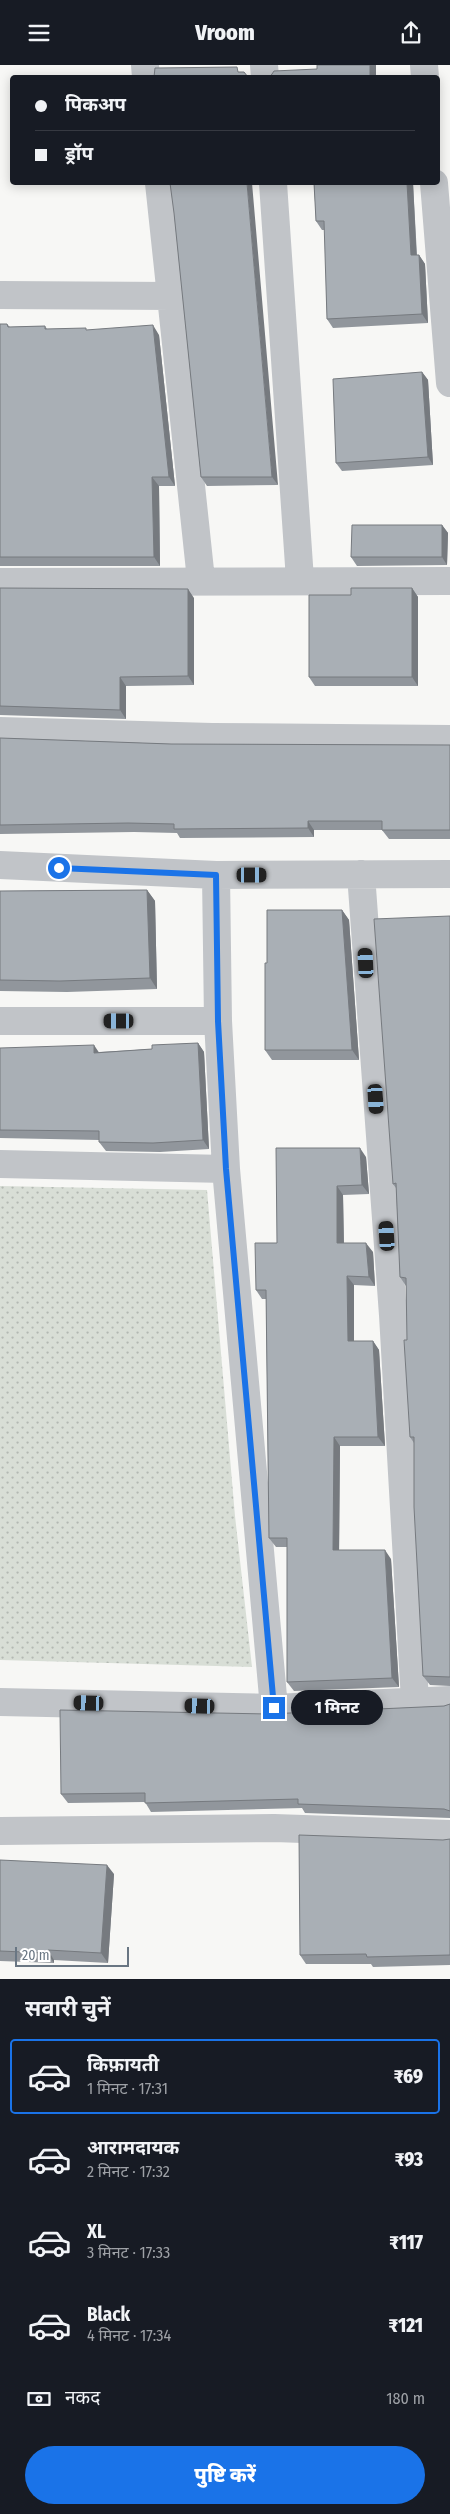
<!DOCTYPE html>
<html lang="hi">
<head>
<meta charset="utf-8">
<style>
  body { margin:0; font-family:"Fira Sans Condensed","Noto Sans Devanagari",sans-serif; background:#20242c; color:#f1f3f6; height:100vh; display:flex; flex-direction:column; font-size:19px; white-space:nowrap }
  * { box-sizing:border-box; margin:0 }
  p { font-size:16px; color:#9ea1a6 }
  .icon { flex:none; width:28px; height:28px; fill:none; stroke:currentColor; stroke-width:2; stroke-linecap:round; stroke-linejoin:round }
  .map { position:relative; height:1914px; overflow:hidden }
  .side { display:flex; flex-direction:column; background:#171b24; flex:1 }
  .side>* { flex:none }
  .banner { position:absolute; left:10px; top:10px; width:430px; height:110px; border-radius:5px; box-shadow:0 2px 12px #0003; display:grid; align-content:center; height:110px; padding:0 25px; background:#171b24 }
  .scale { position:absolute; left:15px; bottom:12px; width:114px; box-sizing:border-box; padding-left:5px; border:2px solid #697683; border-top:0; font-size:14px; line-height:18px; white-space:nowrap; color:#697683; -webkit-text-stroke:4px #fff; paint-order:stroke }
  .end { position:absolute; width:22px; height:22px; margin:-11px; border:6px solid #1a73e8; background:#fff; box-shadow:0 0 0 2px #fff }
  .from { border-radius:50% }
  .bubble { position:absolute; height:35px; border-radius:18px; background:#171b24; box-shadow:0 2px 12px #0003; font-size:16px; font-weight:800; line-height:35px; text-align:center }
  .car { position:absolute; width:15px; height:30px; margin:-15px -8px; border-radius:6px; box-shadow:0 0 4px 1px #0007; background:linear-gradient(#222 24%,#8ab4d8 0 40%,#222 0 76%,#8ab4d8 0 86%,#222 0) }
  .banner b { display:flex; align-items:center; gap:18px; height:48px; font-size:19px }
  .banner b+b { border-top:1px solid #363941 }
  .banner i { width:12px; height:12px; background:#f1f3f6 }
  ul { padding:0; list-style:none }
  li { display:flex; align-items:center; gap:15px; height:75px; margin:0 10px 8px; padding:0 15px; border:2px solid transparent; border-radius:5px }
  li div { flex:1 }
  li b { display:block; font-size:19px }
  li em { font-style:normal; font-weight:800 }
  li.selected { border-color:#1a73e8 }
  li>.icon { width:45px; height:45px; stroke-width:1.5 }
  h2 { padding:0 25px; font-size:22px; line-height:60px }
  .pay { display:flex; align-items:center; gap:12px; height:55px; padding:0 25px; font-size:19px }
  .pay p { margin-inline-start:auto }
  .action { display:flex; gap:10px; margin-top:auto; padding:10px 25px }
  .action a { flex:1; height:58px; border-radius:30px; background:#1a73e8; color:#fff; font-size:20px; font-weight:800; line-height:58px; text-align:center }
  header { display:flex; justify-content:space-between; align-items:center; height:65px; padding:0 25px; background:#171b24; font-size:22px; font-weight:800 }
  .map>svg:first-child { display:block }
  .grass { fill:url(#grass-dots) }
  .lines { fill:none; stroke-linecap:round; stroke-linejoin:round }
  .minor { stroke:#c1c4c8; stroke-width:28 }
  .wall { fill:#91969c }
  .shaded-wall { fill:#767a7f }
  .building { fill:#a9afb5; stroke:#767a7f }
  .route { stroke:#1a73e8; stroke-width:6 }
</style>
</head>
<body>
<header><svg class="icon" aria-label="menu" viewBox="0 0 24 24"><path d="M4 6h16M4 12h16M4 18h16"/></svg>Vroom<svg class="icon" aria-label="share" viewBox="0 0 24 24"><path d="M12 15V3M7 8l5-5 5 5M5 13v7h14v-7"/></svg></header>
<div class="map">
<svg width="450" height="1914" viewBox="0 0 450 1914">
  <defs>
    <pattern id="grass-dots" width="8" height="8" patternUnits="userSpaceOnUse" patternTransform="scale(1.25)"><rect width="8" height="8" fill="#d8ded6"/><path d="M2 2h.1M6 6h.1" fill="none" stroke="#b3b9b3" stroke-width="1.8" stroke-linecap="round"/></pattern>
  </defs>
  <rect width="100%" height="100%" fill="#f7f7f5"/>
  <path class="grass" d="M 0,1121 L 207,1125 L 235,1451 L 252,1602 L 0,1595 Z"/>
  <g class="lines">
    <path class="minor" d="M 145,0 L 146,12
      M 264,0 L 265,12
      M 424,0 L 425,12
      M 159,118 L 201,515
      M 273,118 L 300,515
      M 434,118 L 450,318
      M 0,230 L 172,231
      M 0,517 L 450,516
      M 0,666 L 212,672 L 450,674
      M 0,800 L 216,810 L 450,809
      M 361,809 L 393,1250 L 415,1636
      M 216,810 L 218,956 L 226,1104 L 274,1643
      M 0,956 L 218,956
      M 0,1099 L 226,1104
      M 0,1637 L 274,1643 L 450,1635
      M 0,1766 L 274,1763 L 450,1769"/>
  </g>
  <path class="wall" d="M 314,118 L 413,118 L 417,190 L 419,190 L 425,199 L 428,258 L 333,263 L 327,254 L 325,165 L 322,165 L 316,156 Z
    M 174,148 L 278,420 L 207,421 L 201,412 Z
    M 0,259 L 7,259 L 10,262 L 45,261 L 47,264 L 87,265 L 159,270 L 175,421 L 159,421 L 160,501 L 0,501 Z
    M 422,307 L 428,315 L 433,400 L 342,406 L 336,398 Z
    M 442,460 L 448,468 L 447,500 L 357,501 L 351,492 Z
    M 0,523 L 194,533 L 194,620 L 126,621 L 126,654 L 0,650 Z
    M 412,523 L 418,532 L 418,621 L 315,621 L 309,612 L 351,530 Z
    M 0,673 L 171,679 L 450,680 L 450,774 L 389,774 L 382,765 L 314,765 L 314,772 L 180,773 L 177,768 L 134,767 L 0,769 Z
    M 147,825 L 155,836 L 157,924 L 67,927 L 0,926 L 0,826 Z
    M 342,845 L 349,855 L 359,995 L 272,995 L 265,985 L 267,898 Z
    M 450,851 L 450,1621 L 430,1620 L 423,1611 L 414,1378 L 410,1372 L 406,1221 L 400,1212 L 396,1123 L 393,1119 Z
    M 198,978 L 204,987 L 209,1084 L 160,1087 L 106,1086 L 99,1077 L 99,1075 L 0,1073 L 0,983 L 99,987 L 152,984 Z
    M 366,1092 L 369,1129 L 343,1130 L 344,1178 L 373,1187 L 375,1221 L 354,1220 L 354,1276 L 373,1276 L 379,1285 L 385,1381 L 340,1381 L 339,1485 L 391,1494 L 399,1622 L 294,1626 L 287,1617 L 287,1482 L 276,1482 L 269,1473 L 266,1234 L 262,1234 L 256,1225 L 277,1178 Z
    M 450,1639 L 450,1753 L 305,1748 L 302,1743 L 151,1747 L 145,1737 L 68,1738 L 61,1729 L 268,1649 L 444,1641 Z
    M 450,1774 L 450,1900 L 373,1902 L 371,1899 L 306,1899 L 300,1890 L 443,1775 Z
    M 0,1795 L 114,1809 L 108,1898 L 54,1895 L 54,1898 L 0,1896 Z"/>
  <path class="shaded-wall" d="M 370,0 L 376,0 L 376,12 L 370,12 Z
    M 247,118 L 252,118 L 278,420 L 272,412 Z
    M 407,118 L 413,118 L 417,199 L 411,190 Z
    M 419,190 L 425,199 L 428,258 L 422,249 Z
    M 153,260 L 159,270 L 175,421 L 169,412 Z
    M 422,307 L 428,315 L 433,400 L 428,392 Z
    M 152,412 L 159,421 L 160,501 L 154,492 Z
    M 442,460 L 448,468 L 447,500 L 442,492 Z
    M 412,523 L 418,532 L 418,621 L 412,612 Z
    M 188,524 L 194,533 L 194,620 L 188,611 Z
    M 120,612 L 126,621 L 126,654 L 120,645 Z
    M 308,756 L 314,765 L 314,772 L 308,763 Z
    M 147,825 L 155,836 L 157,924 L 150,913 Z
    M 342,845 L 349,855 L 359,995 L 352,985 Z
    M 198,978 L 204,987 L 209,1084 L 203,1075 Z
    M 94,980 L 100,989 L 94,988 Z
    M 360,1083 L 366,1092 L 369,1129 L 362,1120 Z
    M 337,1121 L 343,1130 L 344,1187 L 337,1178 Z
    M 366,1178 L 373,1187 L 375,1221 L 369,1212 Z
    M 347,1211 L 354,1220 L 354,1285 L 348,1276 Z
    M 373,1276 L 379,1285 L 385,1381 L 378,1372 Z
    M 334,1372 L 340,1381 L 339,1494 L 333,1485 Z
    M 385,1485 L 391,1494 L 399,1622 L 392,1613 Z
    M 107,1800 L 114,1809 L 108,1898 L 101,1888 Z
    M 48,1885 L 54,1895 L 54,1898 L 47,1888 Z"/>
  <path class="building" d="M 317,0 L 370,0 L 370,12 L 270,12 L 274,6 L 317,4 Z
    M 237,2 L 238,7 L 244,7 L 248,12 L 154,12 L 155,3 Z
    M 170,118 L 247,118 L 272,412 L 201,412 L 174,148 Z
    M 314,118 L 407,118 L 411,190 L 419,190 L 422,249 L 327,254 L 324,156 L 316,156 Z
    M 0,259 L 7,259 L 8,262 L 45,261 L 45,264 L 86,263 L 86,265 L 153,260 L 169,412 L 152,412 L 154,492 L 0,492 Z
    M 422,307 L 428,392 L 336,398 L 333,314 Z
    M 352,460 L 442,460 L 442,492 L 351,492 Z
    M 0,523 L 188,524 L 188,611 L 120,612 L 120,645 L 0,641 Z
    M 351,523 L 412,523 L 412,612 L 309,612 L 309,530 L 351,530 Z
    M 0,673 L 171,679 L 450,680 L 450,765 L 382,765 L 382,756 L 308,756 L 308,763 L 174,764 L 174,759 L 128,758 L 0,760 Z
    M 147,825 L 150,913 L 60,916 L 0,915 L 0,826 Z
    M 267,845 L 342,845 L 352,985 L 265,985 L 265,898 L 267,898 Z
    M 450,851 L 450,1612 L 423,1611 L 414,1442 L 414,1372 L 410,1372 L 404,1275 L 407,1275 L 406,1213 L 400,1212 L 396,1118 L 393,1119 L 374,854 Z
    M 198,978 L 203,1075 L 153,1078 L 99,1077 L 99,1066 L 0,1065 L 0,983 L 94,980 L 94,988 L 152,984 L 152,980 Z
    M 276,1083 L 360,1083 L 362,1120 L 337,1121 L 337,1178 L 366,1178 L 369,1212 L 347,1211 L 348,1276 L 373,1276 L 378,1372 L 334,1372 L 333,1485 L 385,1485 L 392,1613 L 287,1617 L 287,1473 L 269,1473 L 266,1225 L 256,1225 L 255,1178 L 277,1178 Z
    M 450,1639 L 450,1746 L 444,1744 L 298,1739 L 298,1734 L 145,1738 L 145,1728 L 61,1729 L 60,1645 L 268,1649 L 444,1641 Z
    M 299,1770 L 443,1775 L 450,1774 L 450,1890 L 367,1892 L 366,1889 L 300,1890 Z
    M 0,1795 L 107,1800 L 101,1888 L 48,1885 L 47,1888 L 0,1886 Z"/>
  <g class="lines">
    <path class="route" d="M 59,803 L 216,810 L 218,956 L 226,1104 L 274,1643"/>
  </g>
</svg>
<div class="scale">20 m</div>
<i class="end from" style="left:59px;top:803px"></i>
<i class="end" style="left:274px;top:1643px"></i>
<div class="bubble" style="left:291px;top:1625px;width:92px">1 मिनट</div>
<i class="car" style="left:252px;top:810px;rotate:90deg"></i>
<i class="car" style="left:366px;top:898px;rotate:357deg"></i>
<i class="car" style="left:119px;top:956px;rotate:270deg"></i>
<i class="car" style="left:376px;top:1034px;rotate:176deg"></i>
<i class="car" style="left:387px;top:1171px;rotate:356deg"></i>
<i class="car" style="left:89px;top:1638px;rotate:272deg"></i>
<i class="car" style="left:200px;top:1641px;rotate:272deg"></i>
<div class="banner">
<b><i class="from"></i>पिकअप</b>
<b><i></i>ड्रॉप</b>
</div>
</div>
<section class="side">
<h2>सवारी चुनें</h2>
<ul>
<li class="selected"><svg class="icon" aria-label="car" viewBox="0 0 24 24"><path d="M5 17H2v-5l4-1 3-4h7l3 4 3 1v5h-3M9 17h6M6 11h13"/><circle cx="7" cy="17" r="2"/><circle cx="17" cy="17" r="2"/></svg><div><b>किफ़ायती</b><p>1 मिनट · 17:31</p></div><em>₹69</em></li>
<li><svg class="icon" aria-label="car" viewBox="0 0 24 24"><path d="M5 17H2v-5l4-1 3-4h7l3 4 3 1v5h-3M9 17h6M6 11h13"/><circle cx="7" cy="17" r="2"/><circle cx="17" cy="17" r="2"/></svg><div><b>आरामदायक</b><p>2 मिनट · 17:32</p></div><em>₹93</em></li>
<li><svg class="icon" aria-label="car" viewBox="0 0 24 24"><path d="M5 17H2v-5l4-1 3-4h7l3 4 3 1v5h-3M9 17h6M6 11h13"/><circle cx="7" cy="17" r="2"/><circle cx="17" cy="17" r="2"/></svg><div><b>XL</b><p>3 मिनट · 17:33</p></div><em>₹117</em></li>
<li><svg class="icon" aria-label="car" viewBox="0 0 24 24"><path d="M5 17H2v-5l4-1 3-4h7l3 4 3 1v5h-3M9 17h6M6 11h13"/><circle cx="7" cy="17" r="2"/><circle cx="17" cy="17" r="2"/></svg><div><b>Black</b><p>4 मिनट · 17:34</p></div><em>₹121</em></li>
</ul>
<div class="pay"><svg class="icon" aria-label="cash" viewBox="0 0 24 24"><path d="M3 7h18v10H3z"/><circle cx="12" cy="12" r="2"/></svg>नकद<p>180 m</p></div>
<div class="action"><a>पुष्टि करें</a></div>
</section>
</body>
</html>
